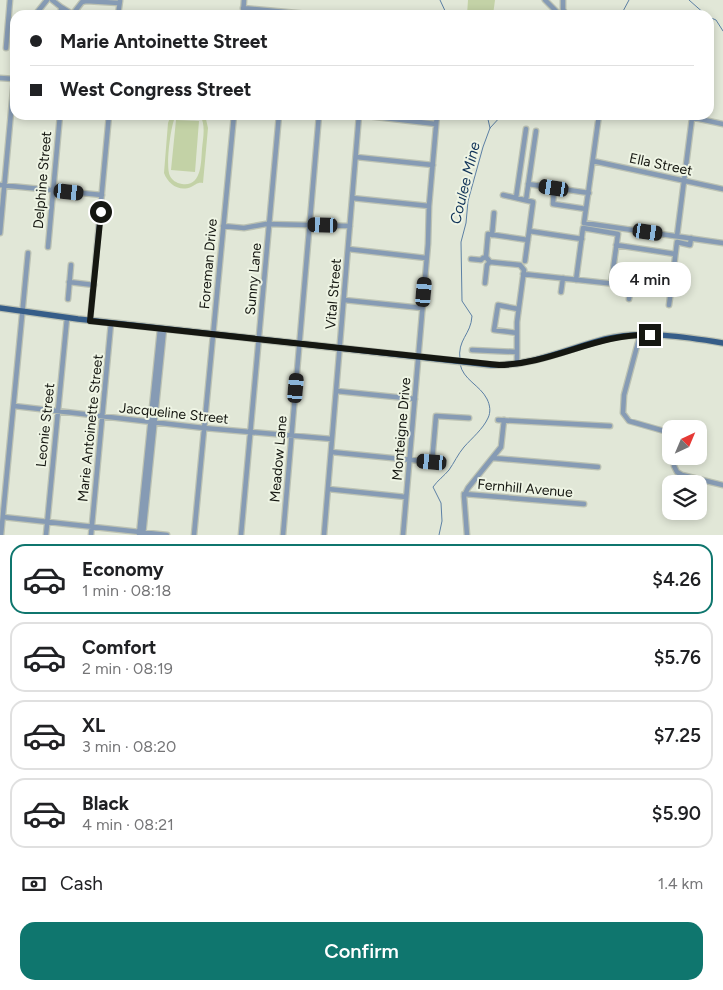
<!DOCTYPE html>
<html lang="en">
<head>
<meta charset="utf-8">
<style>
  body { margin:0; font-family:Figtree,sans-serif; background:#f6f6f6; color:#202124; height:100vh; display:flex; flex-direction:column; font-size:19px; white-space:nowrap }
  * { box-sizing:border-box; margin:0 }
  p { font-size:16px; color:#757577 }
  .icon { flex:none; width:28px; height:28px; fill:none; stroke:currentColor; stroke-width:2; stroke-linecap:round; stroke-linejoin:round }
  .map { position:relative; height:535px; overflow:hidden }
  .drawer { display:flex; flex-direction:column; background:#fff; flex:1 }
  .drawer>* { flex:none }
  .banner { position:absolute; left:10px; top:10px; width:704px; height:110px; border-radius:15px; box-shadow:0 2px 8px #0003; display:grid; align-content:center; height:110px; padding:0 20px; background:#fff }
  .needle { width:32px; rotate:44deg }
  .controls { position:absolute; left:662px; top:420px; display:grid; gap:10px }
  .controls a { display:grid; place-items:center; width:45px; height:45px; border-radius:10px; background:#fff; box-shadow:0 2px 8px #0003; font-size:25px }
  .end { position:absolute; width:22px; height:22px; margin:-11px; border:6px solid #151711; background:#fff; box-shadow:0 0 0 2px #fff }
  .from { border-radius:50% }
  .bubble { position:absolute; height:35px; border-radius:15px; background:#fff; box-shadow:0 2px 8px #0003; font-size:16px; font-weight:600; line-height:35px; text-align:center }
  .car { position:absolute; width:15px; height:30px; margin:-15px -8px; border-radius:6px; box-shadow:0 0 4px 1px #0007; background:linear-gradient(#222 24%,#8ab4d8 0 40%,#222 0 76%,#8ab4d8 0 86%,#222 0) }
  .banner b { display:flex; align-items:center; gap:18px; height:48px; font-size:19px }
  .banner b+b { border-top:1px solid #e0e0e0 }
  .banner i { width:12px; height:12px; background:#202124 }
  ul { padding:9px 0 0; list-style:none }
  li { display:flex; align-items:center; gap:15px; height:70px; margin:0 10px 8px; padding:0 10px; border:2px solid #e0e0e0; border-radius:15px }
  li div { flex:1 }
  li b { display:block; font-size:19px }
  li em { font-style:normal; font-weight:600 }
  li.on { border-color:#0f766e }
  li>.icon { width:45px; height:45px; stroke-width:1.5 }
  .pay { display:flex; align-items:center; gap:12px; height:55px; padding:0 20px; font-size:19px }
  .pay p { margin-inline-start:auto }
  .action { display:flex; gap:10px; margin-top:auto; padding:10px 20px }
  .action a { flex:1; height:58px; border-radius:15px; background:#0f766e; color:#fff; font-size:20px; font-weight:600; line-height:58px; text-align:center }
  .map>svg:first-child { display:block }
  .green { fill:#c3d2a6 }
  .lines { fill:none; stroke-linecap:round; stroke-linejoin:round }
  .stream { stroke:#5c80a5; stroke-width:1 }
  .minor-casing { stroke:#bcc2b3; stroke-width:7 }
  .major-casing { stroke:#bcc2b3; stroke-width:8 }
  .minor { stroke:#869bb4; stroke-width:4.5 }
  .major { stroke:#365d88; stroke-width:5.5 }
  .route { stroke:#151711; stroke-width:6 }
  .labels { text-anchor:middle; stroke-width:4; stroke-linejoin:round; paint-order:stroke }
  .street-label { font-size:14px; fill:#151711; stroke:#eef4e4 }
  .water-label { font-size:15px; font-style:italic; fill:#103358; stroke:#eef4e4 }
</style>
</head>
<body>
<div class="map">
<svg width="723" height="535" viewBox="0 0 723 535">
  <rect width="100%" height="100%" fill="#e1e7d7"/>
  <path class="green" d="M 468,0 L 495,0 L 493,15 L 467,15 Z
    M 171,115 L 176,115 C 171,123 165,167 170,176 C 172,180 176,183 182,184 C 202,187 201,162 202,149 C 203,138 206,125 200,115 L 205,115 L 208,128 L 203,183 C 197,182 196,185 191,187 C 179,192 168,184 164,173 L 168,123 Z
    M 176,120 L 199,121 L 195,172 L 171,170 Z"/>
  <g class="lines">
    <path class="stream" d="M 440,0 L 447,15
      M 689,0 L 706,15
      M 621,15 L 629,0
      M 709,17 L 716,20 L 723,31
      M 487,115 L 490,128
      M 460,360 C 457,339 471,335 472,316 L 462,301 L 461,242 L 466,223 L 468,201 L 483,147 L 490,128 L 502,115
      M 439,535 L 442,521 L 441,503 L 433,487 C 438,480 444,476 449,470 C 454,463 458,454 464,447 C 472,438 483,429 488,418 C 491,412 490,405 487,399 C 480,385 463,380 460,364"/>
    <g class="minor-casing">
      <path id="minor" d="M 52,0 L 61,7 L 69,12 L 70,15
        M 545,0 L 560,15
        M 563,0 L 563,9 L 566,15
        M 61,7 L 61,11 L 67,15
        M 243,8 L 318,15
        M 35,15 L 47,0
        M 72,15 L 82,2 L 86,1 L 119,3
        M 118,15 L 120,1
        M 243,15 L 244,0
        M 6,48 L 10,0
        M 0,78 L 15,79
        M 359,115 L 436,124
        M 583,115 L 599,117
        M 599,115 L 584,223 L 723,243
        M 681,115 L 723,124
        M 356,157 L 433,165
        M 593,161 L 723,189
        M 528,184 L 589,193
        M 0,185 L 102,195
        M 554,188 L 553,204 L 586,209
        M 503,195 L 533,202 L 525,261
        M 352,198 L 429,206
        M 516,198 L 526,129
        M 526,200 L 536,131
        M 223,226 L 244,228 L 266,224 L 350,226
        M 529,231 L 582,239
        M 0,233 L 14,79
        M 492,235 L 494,213
        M 677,236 L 692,118
        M 616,245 L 675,254
        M 48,247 L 60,115
        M 348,249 L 426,258
        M 486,257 L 488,234 L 528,240
        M 471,259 L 481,260 L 483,258 L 486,257 L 490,262 L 520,265 L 524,270
        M 523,274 L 671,290 L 669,305
        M 576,280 L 583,228 L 618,234 L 611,284
        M 69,282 L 94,285
        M 485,283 L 487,265 L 490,262
        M 671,290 L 677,242 L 690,245 L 691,238
        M 561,292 L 563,278
        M 68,299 L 71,265
        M 629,299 L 631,286
        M 344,300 L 422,308
        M 90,321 L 109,115
        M 517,333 L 494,330 L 498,305 L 518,309
        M 640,335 L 624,395 L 623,413 L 629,421 L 671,433
        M 472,350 L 517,352
        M 517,364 L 517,322 L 524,270
        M 336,391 L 415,399
        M 14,406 L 204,428 L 332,439
        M 498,420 L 610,426
        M 331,452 L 432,462 L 436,416 L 469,418
        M 675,456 L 674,466 L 677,472 L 682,475 L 723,485
        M 493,458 L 598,467
        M 328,489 L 406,497
        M 464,494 L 584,504
        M 3,517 L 167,535
        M 1,535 L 28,253
        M 46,535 L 67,318
        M 91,535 L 111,323
        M 139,535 L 160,329
        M 143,535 L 164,329
        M 194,535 L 234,115
        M 241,535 L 279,115
        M 283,535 L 319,115
        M 324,535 L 359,115
        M 403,535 L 428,244 L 429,206 L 437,115
        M 467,535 L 464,496 L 468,488 L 501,447 L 504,420"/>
    </g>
    <g class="major-casing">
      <path id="major" d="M 0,308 L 78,319 L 491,365 C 532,366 567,349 605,339 C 642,330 687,337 723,343"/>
    </g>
    <use href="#minor" class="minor"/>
    <use href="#major" class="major"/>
  </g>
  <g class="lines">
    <path class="route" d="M 101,212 L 90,321 L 499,365 C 552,364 598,333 650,335"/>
  </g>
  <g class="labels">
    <g class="street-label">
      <text transform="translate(661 164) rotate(12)" y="5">Ella Street</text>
      <text transform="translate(42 180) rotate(-85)" y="5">Delphine Street</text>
      <text transform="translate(208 264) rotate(-85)" y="5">Foreman Drive</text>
      <text transform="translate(253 279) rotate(-85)" y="5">Sunny Lane</text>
      <text transform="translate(333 294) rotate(-85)" y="5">Vital Street</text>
      <text transform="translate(174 413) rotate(6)" y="5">Jacqueline Street</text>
      <text transform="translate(45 425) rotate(-84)" y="5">Leonie Street</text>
      <text transform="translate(90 428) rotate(-84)" y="5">Marie Antoinette Street</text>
      <text transform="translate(401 429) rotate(-85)" y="5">Monteigne Drive</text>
      <text transform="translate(278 459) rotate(-85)" y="5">Meadow Lane</text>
      <text transform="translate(525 488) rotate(5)" y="5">Fernhill Avenue</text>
    </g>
    <g class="water-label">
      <text transform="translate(465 183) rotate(-76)" y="5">Coulee Mine</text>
    </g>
  </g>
</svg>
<div class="controls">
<a><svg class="needle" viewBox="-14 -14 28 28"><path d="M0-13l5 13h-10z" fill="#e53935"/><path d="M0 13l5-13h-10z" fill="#757577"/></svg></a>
<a><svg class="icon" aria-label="layers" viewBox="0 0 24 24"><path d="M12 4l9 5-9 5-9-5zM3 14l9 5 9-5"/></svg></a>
</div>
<i class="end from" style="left:101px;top:212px"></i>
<i class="end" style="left:650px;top:335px"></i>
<div class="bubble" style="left:609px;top:262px;width:82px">4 min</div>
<i class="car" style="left:554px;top:188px;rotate:279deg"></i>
<i class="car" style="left:69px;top:192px;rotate:96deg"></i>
<i class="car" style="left:323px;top:225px;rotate:272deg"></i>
<i class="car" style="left:648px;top:232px;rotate:98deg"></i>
<i class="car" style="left:424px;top:292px;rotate:5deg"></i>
<i class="car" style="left:296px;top:388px;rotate:5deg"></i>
<i class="car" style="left:432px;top:462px;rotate:275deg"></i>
<div class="banner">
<b><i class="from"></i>Marie Antoinette Street</b>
<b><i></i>West Congress Street</b>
</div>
</div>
<section class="drawer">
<ul>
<li class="on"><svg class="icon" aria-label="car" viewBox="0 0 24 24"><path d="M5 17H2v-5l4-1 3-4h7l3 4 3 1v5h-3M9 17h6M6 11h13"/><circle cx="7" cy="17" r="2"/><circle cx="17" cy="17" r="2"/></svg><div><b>Economy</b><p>1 min · 08:18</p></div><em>$4.26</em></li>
<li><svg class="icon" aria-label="car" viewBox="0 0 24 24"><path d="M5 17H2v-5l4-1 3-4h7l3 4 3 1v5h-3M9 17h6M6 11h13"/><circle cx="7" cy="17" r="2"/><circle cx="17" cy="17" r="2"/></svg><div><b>Comfort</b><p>2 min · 08:19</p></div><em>$5.76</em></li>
<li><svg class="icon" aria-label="car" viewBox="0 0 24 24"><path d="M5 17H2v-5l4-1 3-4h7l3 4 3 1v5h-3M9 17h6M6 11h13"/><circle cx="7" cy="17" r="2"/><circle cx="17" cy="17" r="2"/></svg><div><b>XL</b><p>3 min · 08:20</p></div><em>$7.25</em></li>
<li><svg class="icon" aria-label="car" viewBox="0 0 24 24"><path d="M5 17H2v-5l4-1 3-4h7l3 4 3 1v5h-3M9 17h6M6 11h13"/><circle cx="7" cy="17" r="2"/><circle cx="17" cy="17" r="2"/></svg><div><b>Black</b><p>4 min · 08:21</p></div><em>$5.90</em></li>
</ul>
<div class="pay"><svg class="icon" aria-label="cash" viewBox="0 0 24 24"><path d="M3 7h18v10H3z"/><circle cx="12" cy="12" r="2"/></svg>Cash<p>1.4 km</p></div>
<div class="action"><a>Confirm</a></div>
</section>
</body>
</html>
